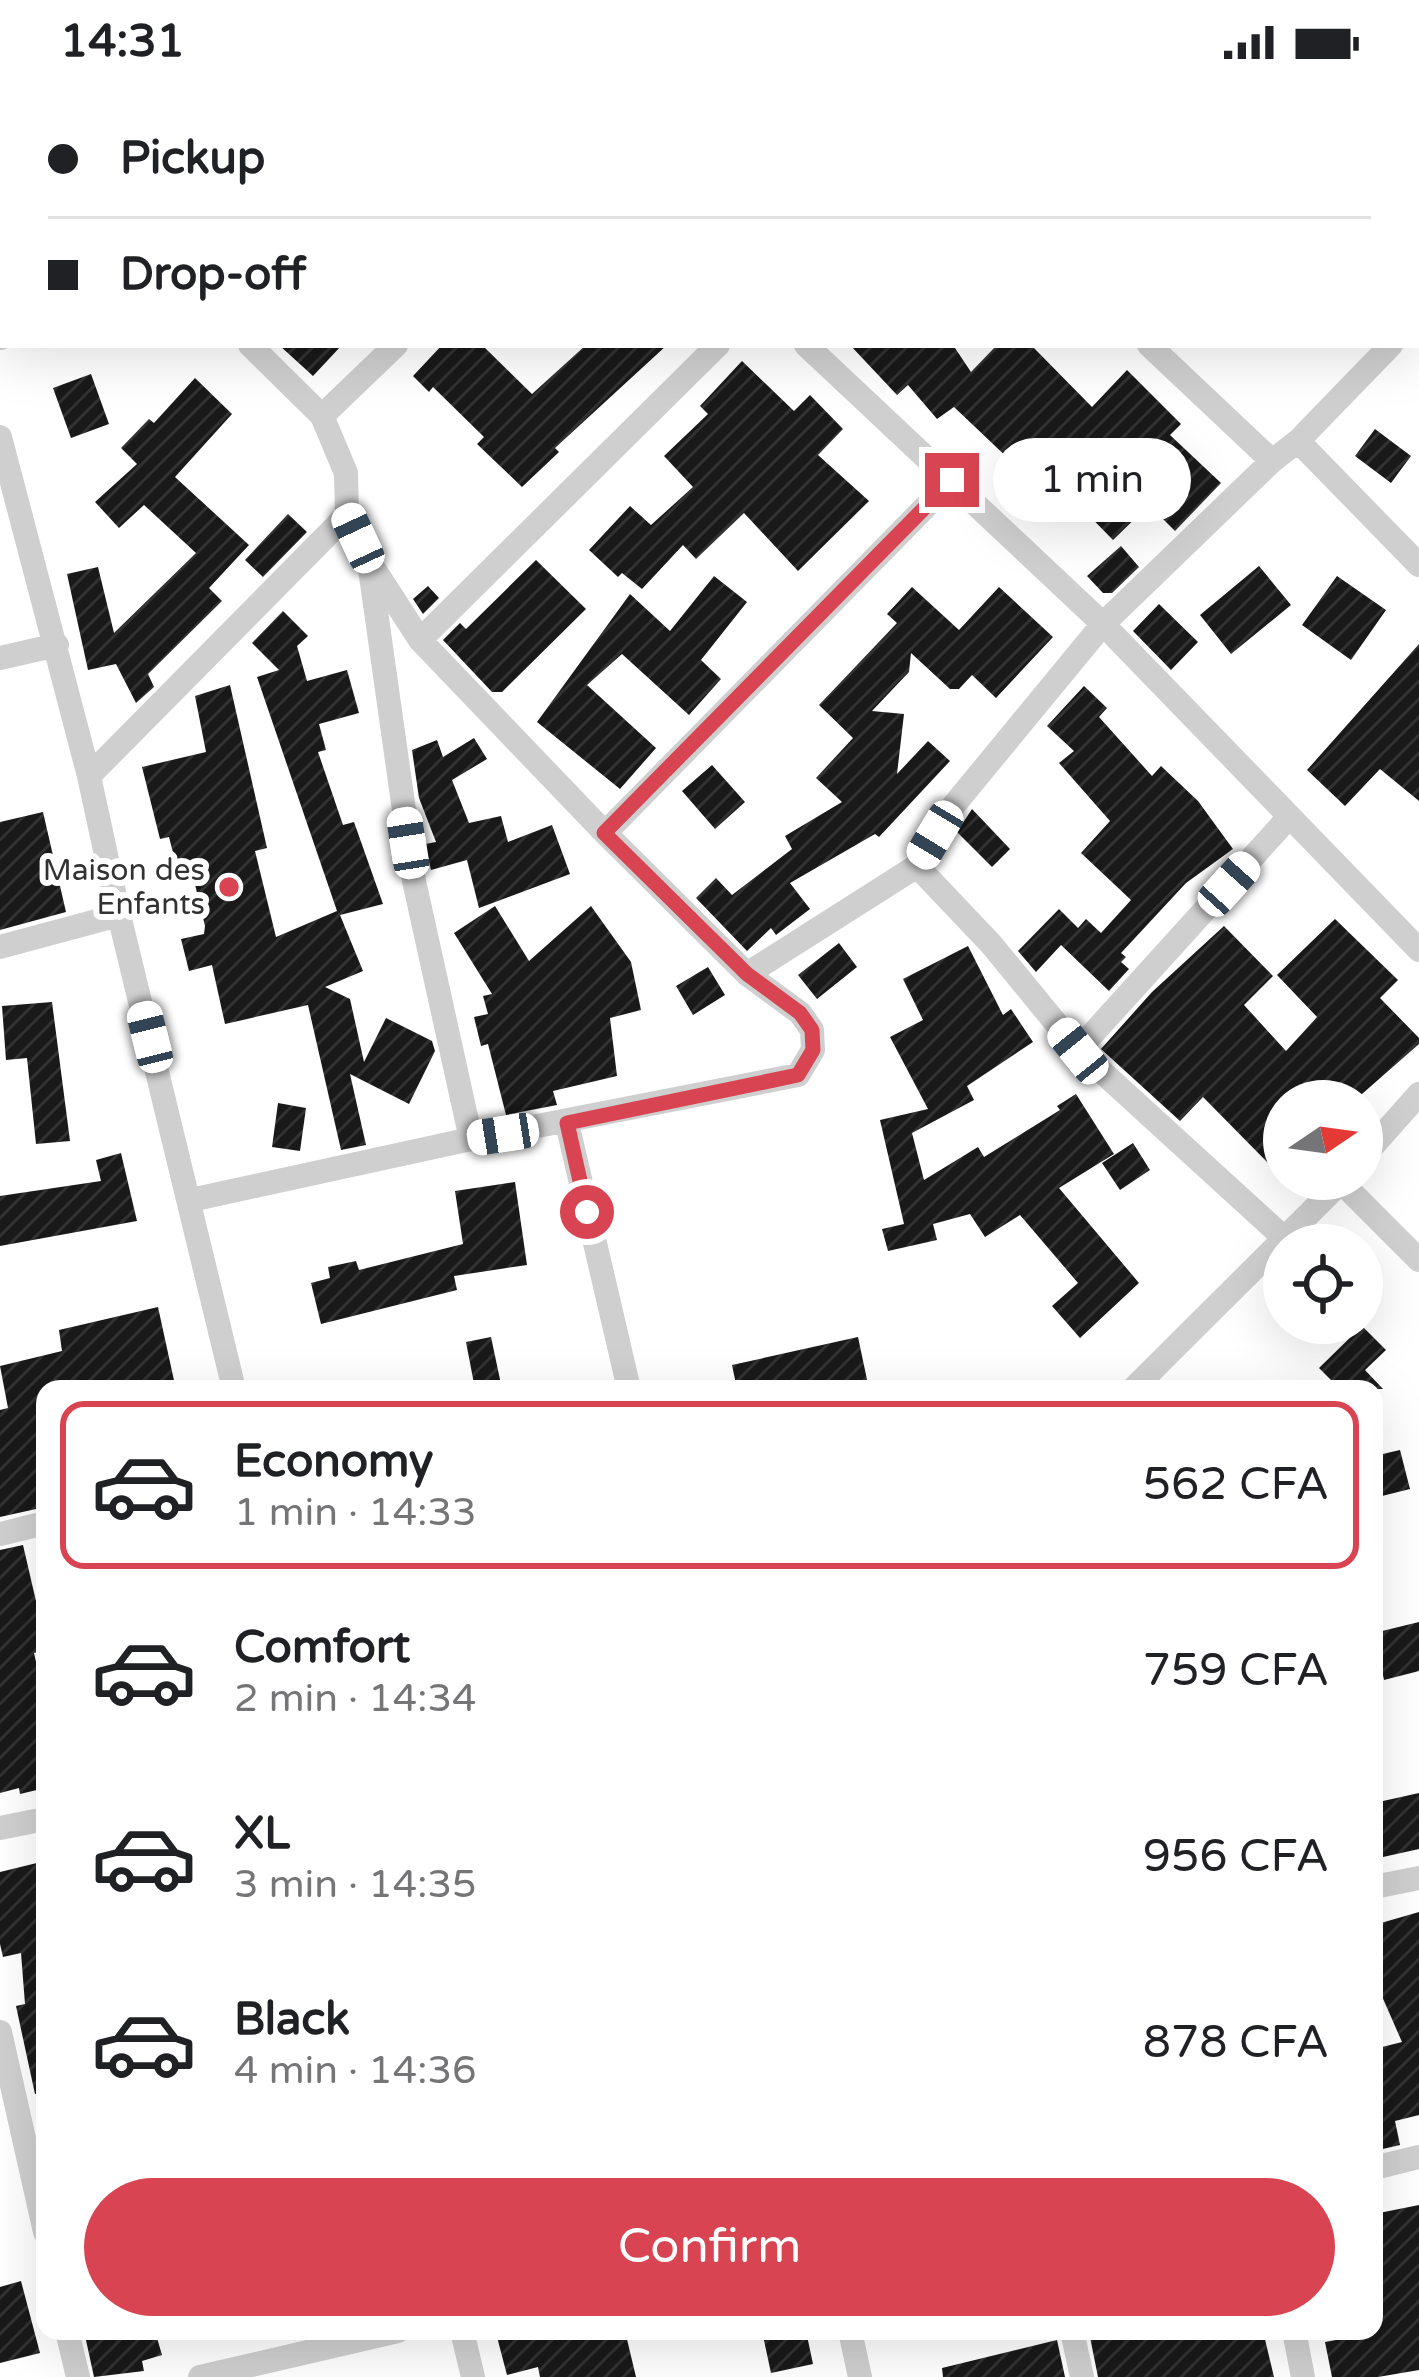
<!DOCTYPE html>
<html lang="en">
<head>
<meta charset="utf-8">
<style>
  body { margin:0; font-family:"Varela Round",sans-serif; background:#f6f6f6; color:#202124; height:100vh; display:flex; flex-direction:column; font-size:45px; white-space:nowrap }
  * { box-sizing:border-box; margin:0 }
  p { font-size:39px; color:#757577 }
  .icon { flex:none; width:66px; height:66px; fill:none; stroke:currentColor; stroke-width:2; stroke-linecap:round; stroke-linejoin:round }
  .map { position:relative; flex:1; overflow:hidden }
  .drawer { position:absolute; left:36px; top:1296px; width:1347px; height:960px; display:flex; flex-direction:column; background:#fff; border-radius:24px; box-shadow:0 12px 48px #0002 }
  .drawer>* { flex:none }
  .hud { position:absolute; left:0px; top:0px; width:1419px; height:264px; box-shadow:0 12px 48px #0002; display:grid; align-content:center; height:264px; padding:0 48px; background:#fff }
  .needle { width:78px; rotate:77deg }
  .fabs { position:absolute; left:1263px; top:996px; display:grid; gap:24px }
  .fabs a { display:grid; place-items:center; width:120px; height:120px; border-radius:50%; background:#fff; box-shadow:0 12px 48px #0002; font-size:60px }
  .end { position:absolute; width:54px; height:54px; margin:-27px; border:15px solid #d84451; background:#fff; box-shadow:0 0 0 6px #fff }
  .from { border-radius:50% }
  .bubble { position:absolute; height:84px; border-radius:42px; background:#fff; box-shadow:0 12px 48px #0002; font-size:39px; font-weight:600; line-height:84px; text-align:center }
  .car { position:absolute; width:36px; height:72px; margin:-36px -18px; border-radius:15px; box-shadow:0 0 9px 3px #0007; background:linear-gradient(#fff 24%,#345 0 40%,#fff 0 76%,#345 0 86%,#fff 0) }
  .hud b { display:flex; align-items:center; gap:42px; height:114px; font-size:45px }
  .hud b+b { border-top:3px solid #e0e0e0 }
  .hud i { width:30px; height:30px; background:#202124 }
  ul { padding:21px 0 0; list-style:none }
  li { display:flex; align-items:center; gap:36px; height:168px; margin:0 24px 18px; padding:0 24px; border:6px solid transparent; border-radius:24px }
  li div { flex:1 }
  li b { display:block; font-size:45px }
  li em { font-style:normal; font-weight:600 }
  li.on { border-color:#d84451 }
  li>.icon { width:108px; height:108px; stroke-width:1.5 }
  .action { display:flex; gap:24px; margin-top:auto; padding:24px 48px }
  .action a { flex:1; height:138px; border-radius:72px; background:#d84451; color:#fff; font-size:48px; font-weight:600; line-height:138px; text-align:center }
  .status { display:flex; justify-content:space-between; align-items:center; height:84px; padding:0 60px; background:#fff; direction:ltr }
  .status svg { height:33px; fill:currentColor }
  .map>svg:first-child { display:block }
  .building { fill:url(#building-hatch) }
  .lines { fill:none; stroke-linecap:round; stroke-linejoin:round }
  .minor { stroke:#cfcfcf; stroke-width:24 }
  .route { stroke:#d84451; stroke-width:15 }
  .poi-dot { fill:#d84451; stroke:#fff; stroke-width:4.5 }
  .labels { text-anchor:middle; stroke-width:12; stroke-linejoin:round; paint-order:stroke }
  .poi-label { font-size:30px; fill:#323232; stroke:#fff; text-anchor:end }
</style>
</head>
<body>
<div class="status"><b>14:31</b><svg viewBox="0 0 49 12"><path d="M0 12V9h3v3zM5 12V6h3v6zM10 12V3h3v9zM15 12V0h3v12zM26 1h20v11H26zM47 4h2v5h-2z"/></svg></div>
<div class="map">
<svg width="1419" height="2293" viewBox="0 0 1419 2293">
  <defs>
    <pattern id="building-hatch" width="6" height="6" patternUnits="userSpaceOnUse" patternTransform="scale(3)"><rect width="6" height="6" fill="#191919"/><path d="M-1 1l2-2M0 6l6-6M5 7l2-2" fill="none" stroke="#323232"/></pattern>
  </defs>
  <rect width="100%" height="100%" fill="#fff"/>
  <path class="building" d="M 279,261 L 342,261 L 313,292 Z
    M 442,261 L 482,261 L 532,310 L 586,261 L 667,261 L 555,364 L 559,368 L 522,403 L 477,360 L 484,353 L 433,303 L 429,308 L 413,292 Z
    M 850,261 L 953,261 L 971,288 L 997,261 L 1031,261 L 1092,323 L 1127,286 L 1181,340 L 1170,351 L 1221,399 L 1175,447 L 1149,421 L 1113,456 L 1060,402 L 1049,413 L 954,323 L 937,335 L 908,301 L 897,311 Z
    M 742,277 L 794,327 L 810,311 L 843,345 L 818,371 L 869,417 L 798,487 L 744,429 L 696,475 L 683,461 L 642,505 L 622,489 L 618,493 L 589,466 L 630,422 L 651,441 L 693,403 L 664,372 L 708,330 L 700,322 Z
    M 91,290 L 109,340 L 71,354 L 53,304 Z
    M 195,294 L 232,330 L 175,393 L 249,461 L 209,504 L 222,517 L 148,590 L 154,603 L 136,619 L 116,580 L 88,586 L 67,490 L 98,483 L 114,549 L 196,469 L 144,421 L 119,444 L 95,418 L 137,380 L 121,364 L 149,335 L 154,339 Z
    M 1375,345 L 1411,372 L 1391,399 L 1355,372 Z
    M 288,430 L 307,448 L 263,493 L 245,476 Z
    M 1121,462 L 1139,483 L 1112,509 L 1103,509 L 1087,492 Z
    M 536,476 L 586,525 L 502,608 L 492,608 L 443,556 L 460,539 L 466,545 Z
    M 1259,482 L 1291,521 L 1231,570 L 1200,531 Z
    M 714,492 L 747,518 L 701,576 L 721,595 L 689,631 L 622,570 L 587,601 L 656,664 L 620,705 L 537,638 L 630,510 L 670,547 Z
    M 1337,492 L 1386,526 L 1351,576 L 1302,541 Z
    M 428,502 L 439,514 L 423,530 L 413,515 Z
    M 912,503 L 959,546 L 999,503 L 1053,553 L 996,614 L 972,591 L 959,605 L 950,605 L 911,569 L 909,588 L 872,627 L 904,630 L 897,690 L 928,657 L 950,677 L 879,753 L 875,750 L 790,799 L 810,825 L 776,851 L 771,844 L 747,867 L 696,814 L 716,794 L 732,811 L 792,765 L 785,752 L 842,718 L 816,694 L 853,654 L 819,621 L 897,539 L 887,530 Z
    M 1159,520 L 1198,558 L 1171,586 L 1133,547 Z
    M 283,527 L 308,552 L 297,562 L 307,597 L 347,586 L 359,629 L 319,640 L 326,666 L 318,668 L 343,741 L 354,738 L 383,820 L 340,831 L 363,887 L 325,903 L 350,915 L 364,978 L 386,934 L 432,957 L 435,967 L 409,1020 L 350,990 L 366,1061 L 341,1066 L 308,921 L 225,940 L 212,881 L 189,887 L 181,855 L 204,850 L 205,842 L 192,788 L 179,792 L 169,753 L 160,755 L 142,683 L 206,668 L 195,612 L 230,601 L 267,764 L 255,767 L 276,853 L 337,827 L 257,593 L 279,586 L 252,559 Z
    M 1419,560 L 1419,717 L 1380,685 L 1345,722 L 1307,686 Z
    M 1084,602 L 1107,624 L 1099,633 L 1152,692 L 1161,682 L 1198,717 L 1233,765 L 1186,799 L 1121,869 L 1126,873 L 1121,878 L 1129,885 L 1109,907 L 1061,861 L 1036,888 L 1018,867 L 1059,825 L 1078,844 L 1086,835 L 1101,849 L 1131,816 L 1081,769 L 1110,737 L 1059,679 L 1074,667 L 1047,642 Z
    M 474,654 L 487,675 L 452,696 L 469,739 L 501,732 L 508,758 L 552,741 L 570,790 L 479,824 L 467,776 L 431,786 L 425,760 L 436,758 L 419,714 L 412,666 L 437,656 L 443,673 Z
    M 712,681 L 745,718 L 715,745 L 682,707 Z
    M 972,725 L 1010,765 L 992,783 L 957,748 Z
    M 43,728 L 66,828 L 0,846 L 0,738 Z
    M 495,822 L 529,877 L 591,822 L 631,878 L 641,926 L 610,934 L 617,992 L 553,1007 L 557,1021 L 506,1031 L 488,960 L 481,962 L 474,933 L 488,930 L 483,912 L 492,910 L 454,849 Z
    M 1335,835 L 1398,896 L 1380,914 L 1419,954 L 1419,960 L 1354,1017 L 1284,1017 L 1284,1067 L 1270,1081 L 1203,1013 L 1180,1037 L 1101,965 L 1152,908 L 1224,842 L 1273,892 L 1244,921 L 1286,967 L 1317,933 L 1277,891 Z
    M 839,859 L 857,883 L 817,915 L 798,891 Z
    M 968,862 L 1003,931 L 1011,925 L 1033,958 L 967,1002 L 974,1016 L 912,1049 L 924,1096 L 978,1063 L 984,1073 L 1060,1026 L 1057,1022 L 1076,1010 L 1114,1070 L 1059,1104 L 1139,1199 L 1080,1254 L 1052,1222 L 1078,1199 L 1020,1131 L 985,1153 L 970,1130 L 933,1140 L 937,1156 L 888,1167 L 882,1145 L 904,1140 L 880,1036 L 928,1025 L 890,953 L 923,936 L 903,895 Z
    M 708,883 L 725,911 L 693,931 L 676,902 Z
    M 52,918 L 70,1057 L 36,1060 L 27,974 L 6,976 L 2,922 Z
    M 278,1019 L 306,1024 L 300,1067 L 272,1063 Z
    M 1133,1059 L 1150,1086 L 1120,1106 L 1102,1079 Z
    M 121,1069 L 137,1137 L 0,1162 L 0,1112 L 101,1097 L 96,1076 Z
    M 515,1098 L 527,1181 L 454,1192 L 457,1206 L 321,1240 L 311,1199 L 330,1194 L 328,1183 L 356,1177 L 359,1186 L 463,1160 L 455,1107 Z
    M 158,1223 L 175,1301 L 157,1305 L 45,1305 L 45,1423 L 0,1433 L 0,1326 L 8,1324 L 0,1282 L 62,1267 L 59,1246 Z
    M 1362,1242 L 1386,1266 L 1365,1286 L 1383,1305 L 1340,1305 L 1319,1284 Z
    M 491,1253 L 502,1305 L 475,1305 L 466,1258 Z
    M 858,1253 L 869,1305 L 737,1305 L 732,1281 Z
    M 1400,1366 L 1410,1405 L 1374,1414 L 1374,1372 Z
    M 23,1461 L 45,1556 L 45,1566 L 34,1569 L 45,1618 L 45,1704 L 20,1710 L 19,1704 L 0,1709 L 0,1466 Z
    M 1419,1538 L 1419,1587 L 1384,1596 L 1374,1549 Z
    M 1419,1709 L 1419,1765 L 1374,1775 L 1374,1719 Z
    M 45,1777 L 45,2009 L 35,2010 L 16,1922 L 25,1920 L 21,1869 L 3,1873 L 0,1860 L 0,1788 Z
    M 1419,1828 L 1419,2031 L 1395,2037 L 1400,2061 L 1374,2067 L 1374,1965 L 1402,1958 L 1374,1894 L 1374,1841 Z
    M 1419,2121 L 1419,2286 L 1378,2293 L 1332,2293 L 1325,2258 L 1374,2249 L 1374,2130 Z
    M 21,2197 L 40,2269 L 0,2279 L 0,2203 Z
    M 84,2247 L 155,2247 L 162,2271 L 142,2277 L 144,2287 L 94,2293 Z
    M 529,2247 L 531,2253 L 557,2247 L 625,2247 L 636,2293 L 540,2293 L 538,2283 L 507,2291 L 497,2253 Z
    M 762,2247 L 806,2247 L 813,2280 L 771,2289 Z
    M 1263,2247 L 1274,2293 L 1098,2293 L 1089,2248 Z
    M 1057,2256 L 1065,2293 L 943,2293 L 942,2284 Z"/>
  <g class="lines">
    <path class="minor" d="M 187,0 L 190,3
      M 550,0 L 553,3
      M 876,0 L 879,3
      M 276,3 L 277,0
      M 970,3 L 973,0
      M 1416,235 L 1419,232
      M 0,254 L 3,253
      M 806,261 L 1103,540 L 1419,866
      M 1149,261 L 1272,377
      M 322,332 L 396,261
      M 0,353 L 89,692 L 119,831 L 234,1305
      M 1298,357 L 1419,481
      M 370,485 L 414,797 L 471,1055
      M 420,556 L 718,261
      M 0,574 L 57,561
      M 89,692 L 347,431
      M 605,749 L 952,396
      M 917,782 L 991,860 L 1078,966 L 1283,1153
      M 0,863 L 119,831
      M 747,890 L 917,782 L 954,721 L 1103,540 L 1272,377 L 1298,357 L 1391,261
      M 1078,966 L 1289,733
      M 567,1039 L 629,1305
      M 1362,1074 L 1419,1010
      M 1341,1098 L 1419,1176
      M 191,1116 L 471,1055 L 798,991 L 813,966 L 812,946 L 800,929 L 747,890 L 605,749 L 420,556 L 369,477 L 347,431 L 346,389 L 322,332 L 250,261
      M 1133,1305 L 1344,1095
      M 0,1450 L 45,1439
      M 0,1744 L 45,1735
      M 1374,1803 L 1419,1794
      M 0,1948 L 45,2148
      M 1374,2084 L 1419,2073
      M 67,2247 L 78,2293
      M 462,2247 L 473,2293
      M 850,2247 L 860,2293
      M 1072,2247 L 1082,2293
      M 1294,2247 L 1303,2293
      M 200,2293 L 398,2247"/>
  </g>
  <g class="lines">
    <path class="route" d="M 587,1128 L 567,1039 L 798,991 L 813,966 L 812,946 L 800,929 L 747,890 L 604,749 L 952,396"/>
  </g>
  <circle class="poi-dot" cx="229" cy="803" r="12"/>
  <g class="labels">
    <g class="poi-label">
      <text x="205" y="796">Maison des<tspan x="205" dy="34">Enfants</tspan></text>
    </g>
  </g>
</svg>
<div class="fabs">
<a><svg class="needle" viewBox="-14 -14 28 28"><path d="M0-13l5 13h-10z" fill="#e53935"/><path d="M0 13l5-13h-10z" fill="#757577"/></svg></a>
<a><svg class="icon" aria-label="locate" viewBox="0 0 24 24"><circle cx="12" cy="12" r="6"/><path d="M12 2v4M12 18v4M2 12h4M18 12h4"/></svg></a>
</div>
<i class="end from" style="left:587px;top:1128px"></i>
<i class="end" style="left:952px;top:396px"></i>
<div class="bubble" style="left:993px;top:354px;width:198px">1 min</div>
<i class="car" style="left:358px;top:454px;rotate:335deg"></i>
<i class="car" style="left:935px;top:751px;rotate:211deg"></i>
<i class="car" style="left:408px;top:759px;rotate:351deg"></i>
<i class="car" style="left:1229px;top:800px;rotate:42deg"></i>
<i class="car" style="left:150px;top:953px;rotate:346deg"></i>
<i class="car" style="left:1078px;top:967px;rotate:321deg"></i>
<i class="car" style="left:503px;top:1050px;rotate:261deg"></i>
<div class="hud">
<b><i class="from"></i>Pickup</b>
<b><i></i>Drop-off</b>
</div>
<section class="drawer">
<ul>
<li class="on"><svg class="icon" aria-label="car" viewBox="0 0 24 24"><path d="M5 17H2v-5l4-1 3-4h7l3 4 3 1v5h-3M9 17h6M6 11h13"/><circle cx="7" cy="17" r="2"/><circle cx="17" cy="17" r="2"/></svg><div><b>Economy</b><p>1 min · 14:33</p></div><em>562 CFA</em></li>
<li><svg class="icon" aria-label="car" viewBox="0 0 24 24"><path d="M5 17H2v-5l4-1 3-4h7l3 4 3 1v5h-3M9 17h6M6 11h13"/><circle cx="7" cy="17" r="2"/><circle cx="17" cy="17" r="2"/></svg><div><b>Comfort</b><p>2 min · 14:34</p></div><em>759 CFA</em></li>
<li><svg class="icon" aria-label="car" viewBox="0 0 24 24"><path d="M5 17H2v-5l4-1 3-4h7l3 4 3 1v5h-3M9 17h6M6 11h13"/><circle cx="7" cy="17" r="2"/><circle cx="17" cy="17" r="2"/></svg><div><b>XL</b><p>3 min · 14:35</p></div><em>956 CFA</em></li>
<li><svg class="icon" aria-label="car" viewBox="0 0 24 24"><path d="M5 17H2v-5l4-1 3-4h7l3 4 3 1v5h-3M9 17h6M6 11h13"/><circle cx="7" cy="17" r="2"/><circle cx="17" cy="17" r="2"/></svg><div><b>Black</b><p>4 min · 14:36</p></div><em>878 CFA</em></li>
</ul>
<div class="action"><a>Confirm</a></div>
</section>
</div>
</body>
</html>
